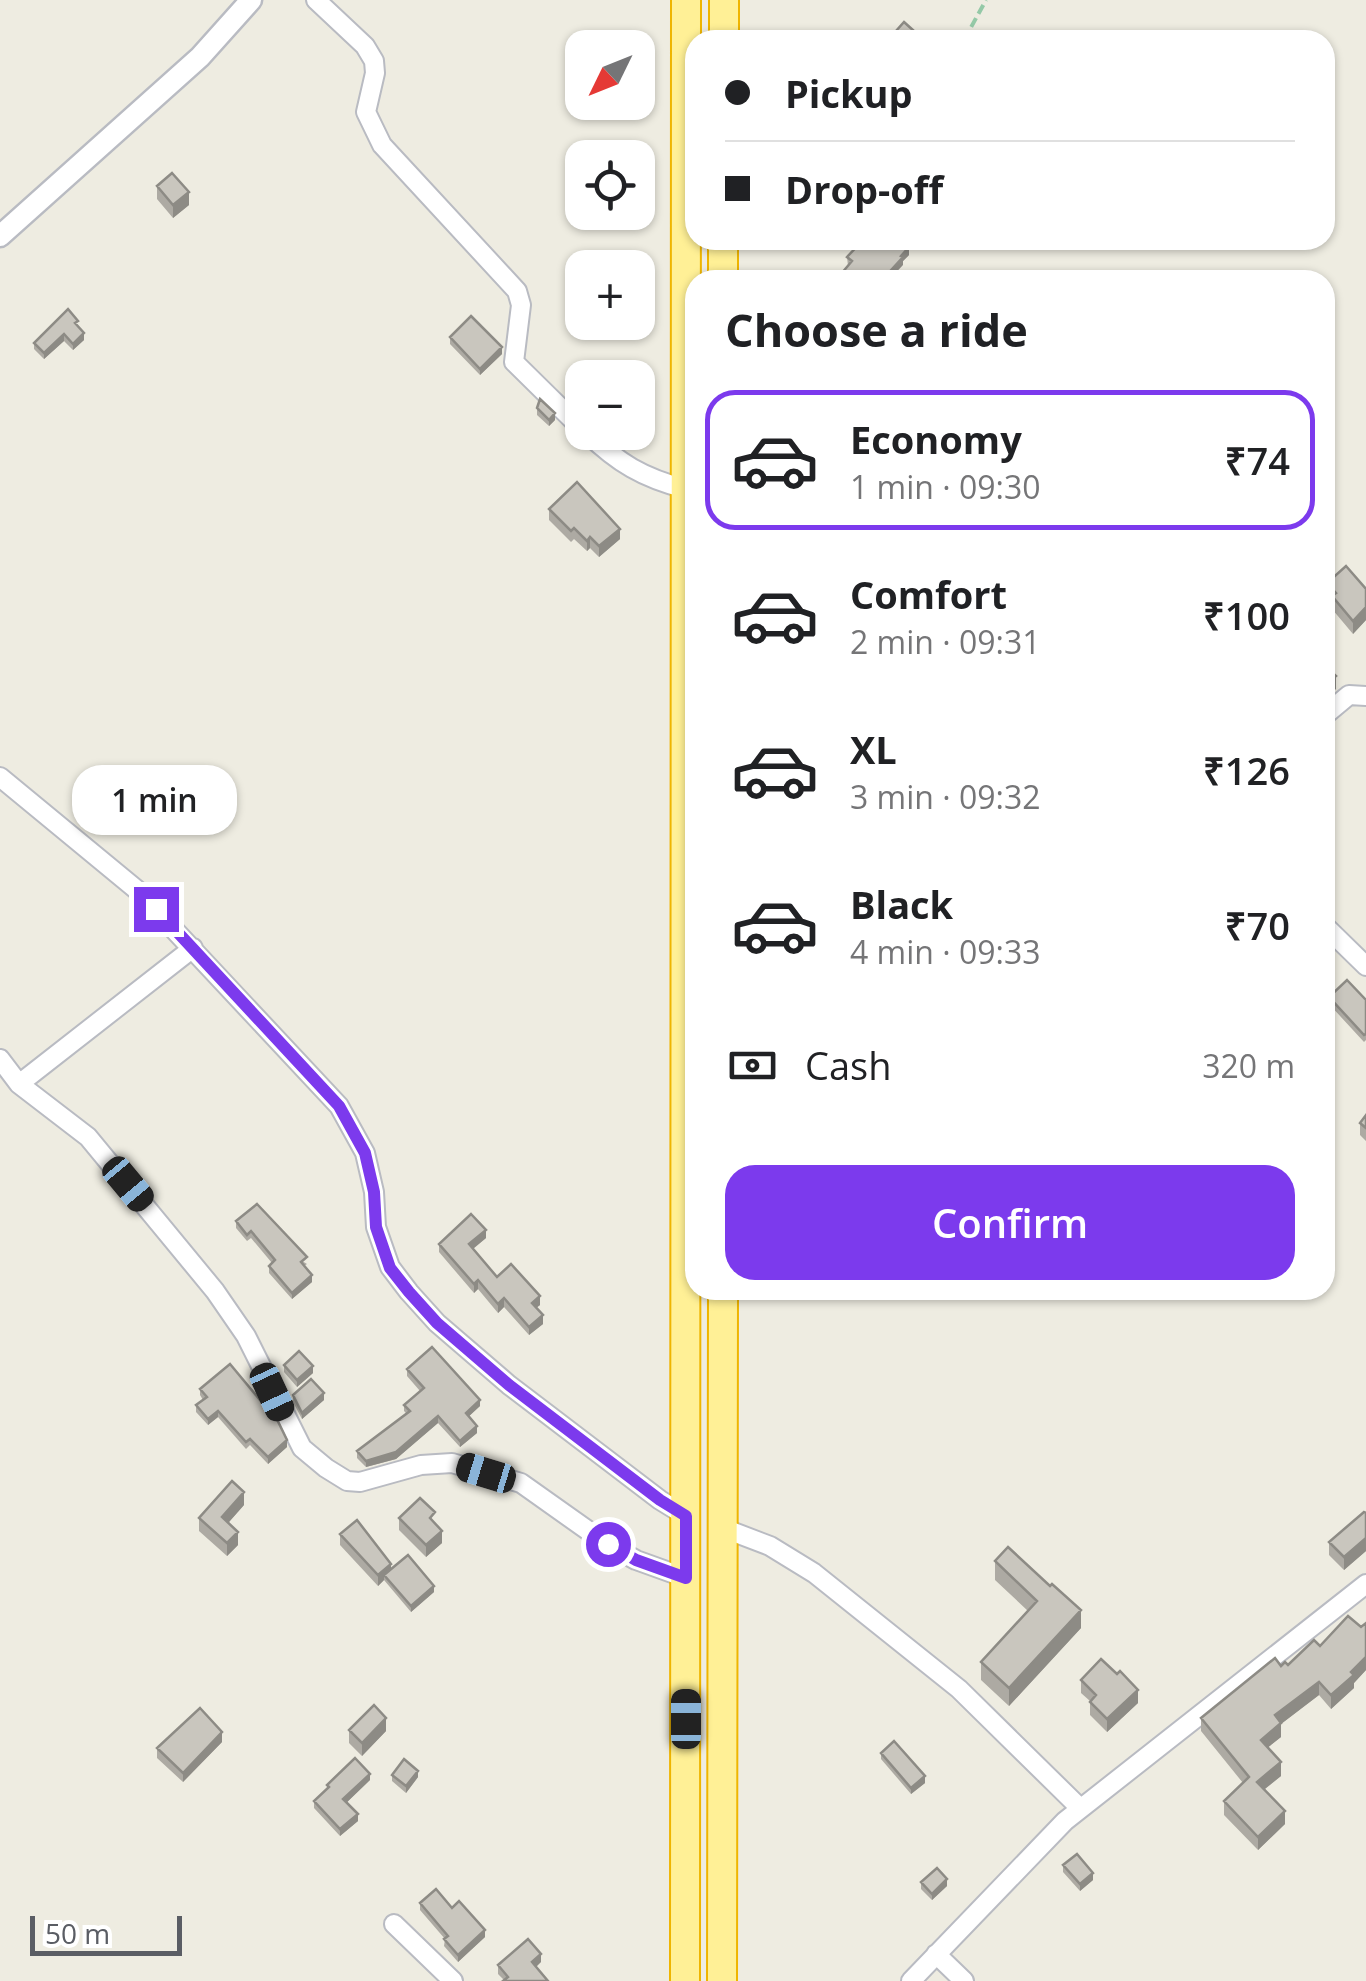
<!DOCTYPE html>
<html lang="en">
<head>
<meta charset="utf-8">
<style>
  body { margin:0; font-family:"Open Sans",sans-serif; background:#f6f6f6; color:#202124; height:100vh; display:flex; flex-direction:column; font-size:38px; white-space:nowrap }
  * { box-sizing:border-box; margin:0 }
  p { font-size:32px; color:#757577 }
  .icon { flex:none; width:55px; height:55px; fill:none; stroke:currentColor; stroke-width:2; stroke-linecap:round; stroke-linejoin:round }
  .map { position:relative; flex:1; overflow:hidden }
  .details { position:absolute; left:685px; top:270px; width:650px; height:1030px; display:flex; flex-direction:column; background:#fff; border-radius:30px; box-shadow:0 2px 8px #0004 }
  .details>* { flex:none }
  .hud { position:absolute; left:685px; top:30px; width:650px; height:220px; border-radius:30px; box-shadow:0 2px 8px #0004; display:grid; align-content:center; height:220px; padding:0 40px; background:#fff }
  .needle { width:65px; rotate:227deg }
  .controls { position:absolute; left:565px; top:30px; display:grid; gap:20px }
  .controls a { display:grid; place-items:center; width:90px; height:90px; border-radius:20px; background:#fff; box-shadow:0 2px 8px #0004; font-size:50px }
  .scale { position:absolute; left:30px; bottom:25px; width:152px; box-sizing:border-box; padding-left:10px; border:5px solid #5a5d64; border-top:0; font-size:28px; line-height:35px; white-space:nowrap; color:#5a5d64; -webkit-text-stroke:8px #fff; paint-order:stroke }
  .end { position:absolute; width:45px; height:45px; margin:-22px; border:12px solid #7c3aed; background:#fff; box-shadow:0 0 0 5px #fff }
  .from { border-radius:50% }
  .bubble { position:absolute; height:70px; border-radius:30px; background:#fff; box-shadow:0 2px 8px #0004; font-size:32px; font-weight:600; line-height:70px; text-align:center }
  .car { position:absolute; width:30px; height:60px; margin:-30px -15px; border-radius:12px; box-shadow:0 0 8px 2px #0007; background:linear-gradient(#222 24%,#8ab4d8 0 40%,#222 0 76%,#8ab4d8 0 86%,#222 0) }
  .hud b { display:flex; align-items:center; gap:35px; height:95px; font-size:38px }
  .hud b+b { border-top:2px solid #e0e0e0 }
  .hud i { width:25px; height:25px; background:#202124 }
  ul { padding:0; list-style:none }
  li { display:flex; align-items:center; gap:30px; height:140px; margin:0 20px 15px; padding:0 20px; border:5px solid transparent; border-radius:30px }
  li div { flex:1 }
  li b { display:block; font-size:38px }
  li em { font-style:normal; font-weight:600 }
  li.selected { border-color:#7c3aed }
  li>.icon { width:90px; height:90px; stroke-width:1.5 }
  h2 { padding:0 40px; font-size:45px; line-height:120px }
  .pay { display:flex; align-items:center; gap:25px; height:110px; padding:0 40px; font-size:38px }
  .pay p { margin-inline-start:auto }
  .button { display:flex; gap:20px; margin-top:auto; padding:20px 40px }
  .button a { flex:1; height:115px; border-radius:30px; background:#7c3aed; color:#fff; font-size:40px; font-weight:600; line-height:115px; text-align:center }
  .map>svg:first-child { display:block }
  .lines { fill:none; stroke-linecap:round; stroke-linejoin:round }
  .minor-casing { stroke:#b9bbc2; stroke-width:22 }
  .tertiary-casing { stroke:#b9bbc2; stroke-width:25 }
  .trunk-casing { stroke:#efb500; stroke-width:32 }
  .path { stroke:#94c9a7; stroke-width:4; stroke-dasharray:10 5; stroke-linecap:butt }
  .minor { stroke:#fff; stroke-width:18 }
  .tertiary { stroke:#fff; stroke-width:20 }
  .trunk { stroke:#fff096; stroke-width:28 }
  .wall { fill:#adaaa3 }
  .shaded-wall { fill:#8d8b85 }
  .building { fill:#c9c6be; stroke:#8d8b85; stroke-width:2.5 }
  .route { stroke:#7c3aed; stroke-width:12 }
</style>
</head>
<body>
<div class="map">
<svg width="1366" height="1981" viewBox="0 0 1366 1981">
  <rect width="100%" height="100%" fill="#eeece1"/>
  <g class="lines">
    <g class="minor-casing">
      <path id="minor" d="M 316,0 L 365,46 L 374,61 L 375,73 L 366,112 L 382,145 L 517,291 L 521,305 L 514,362 L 582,429
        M 586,432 C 618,463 643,478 686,489
        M 1325,715 L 1349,695 L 1366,696
        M 0,777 L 137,890 L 339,1106 L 365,1153 L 374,1192 L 376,1227 L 390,1267 L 409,1292 L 437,1323 L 509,1385 L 660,1500 L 686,1516
        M 1325,926 L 1366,966
        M 0,1059 L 19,1084 L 88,1137 L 215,1291 L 246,1336 L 302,1448 L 326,1468 L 347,1481 L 360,1482 L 421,1465 L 452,1463 L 521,1483 L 607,1544 L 636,1560 L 686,1578
        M 19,1084 L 193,948
        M 723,1528 L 770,1546 L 814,1573 L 959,1689 L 1080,1808
        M 394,1924 L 453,1981
        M 936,1954 L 964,1981
        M 911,1981 L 1065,1821 L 1366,1584"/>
    </g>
    <g class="tertiary-casing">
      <path id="tertiary" d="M 0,236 L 200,57 L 251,0"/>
    </g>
    <g class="trunk-casing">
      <path id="trunk" d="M 724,40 L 724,0
        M 723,280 L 723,240
        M 685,1981 L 686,0
        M 722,1981 L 723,1290"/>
    </g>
    <path class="path" d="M 964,40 L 986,0"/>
    <use href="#minor" class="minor"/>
    <use href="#tertiary" class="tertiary"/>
    <use href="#trunk" class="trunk"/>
  </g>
  <path class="wall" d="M 157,186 L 189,205 L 173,218 L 157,199 Z
    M 851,240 L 917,240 L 909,248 L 909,255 L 903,261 L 903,265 L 848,266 L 847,257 L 858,246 Z
    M 78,327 L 84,340 L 73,350 L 64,341 L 44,359 L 34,349 L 34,343 Z
    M 450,337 L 502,354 L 480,375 L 450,344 Z
    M 537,408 L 555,420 L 549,426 L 537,415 Z
    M 549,509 L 620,539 L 599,557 L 590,548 L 587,551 L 574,539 L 571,542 L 549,520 Z
    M 1327,583 L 1366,589 L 1366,620 L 1353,634 L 1332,609 L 1332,601 L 1327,596 Z
    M 1329,997 L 1366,1000 L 1366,1040 L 1364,1042 L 1329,1004 Z
    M 1366,1115 L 1366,1141 L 1360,1135 L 1360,1123 Z
    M 236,1221 L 307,1264 L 304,1266 L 312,1282 L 292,1299 L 269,1273 L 269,1266 L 272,1263 L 251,1238 L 247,1241 L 236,1228 Z
    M 486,1238 L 473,1249 L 497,1277 L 540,1305 L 536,1308 L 543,1324 L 529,1335 L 504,1307 L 498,1313 L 478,1289 L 474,1293 L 439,1252 L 439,1244 Z
    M 284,1365 L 313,1373 L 297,1387 L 284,1372 Z
    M 407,1369 L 480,1406 L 469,1416 L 477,1433 L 460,1447 L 438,1423 L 396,1459 L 366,1467 L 357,1458 L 357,1451 L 407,1414 L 404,1411 L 404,1405 L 420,1391 L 407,1376 Z
    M 200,1389 L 287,1447 L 268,1464 L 250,1445 L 246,1449 L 218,1417 L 208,1425 L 196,1412 L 196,1405 L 203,1400 L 200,1395 Z
    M 293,1395 L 324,1400 L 302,1419 L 293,1402 Z
    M 244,1505 L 228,1523 L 238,1545 L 227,1556 L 199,1531 L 199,1518 Z
    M 1366,1513 L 1366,1551 L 1344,1570 L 1329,1555 L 1329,1542 Z
    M 399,1518 L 442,1543 L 426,1557 L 399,1530 Z
    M 340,1534 L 391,1569 L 434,1592 L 411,1612 L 384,1580 L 378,1586 L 340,1545 Z
    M 995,1561 L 1050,1586 L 1081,1628 L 1009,1706 L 981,1680 L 981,1662 L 1028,1611 L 995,1580 Z
    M 1366,1623 L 1366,1670 L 1354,1683 L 1354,1688 L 1331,1709 L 1319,1695 L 1281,1724 L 1281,1737 L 1268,1747 L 1281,1776 L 1265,1789 L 1285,1824 L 1258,1850 L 1224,1815 L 1224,1801 L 1243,1783 L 1201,1731 L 1201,1718 L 1281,1666 L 1288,1665 L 1320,1646 L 1361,1627 Z
    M 1081,1680 L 1138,1703 L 1107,1732 L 1090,1715 L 1090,1701 L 1081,1693 Z
    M 349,1730 L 386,1731 L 362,1756 L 349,1743 Z
    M 222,1742 L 183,1782 L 157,1758 L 157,1748 Z
    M 881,1753 L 925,1783 L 911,1794 L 881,1759 Z
    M 392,1775 L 418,1777 L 406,1793 L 392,1781 Z
    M 370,1780 L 346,1803 L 358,1821 L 340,1836 L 314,1808 L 314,1801 L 327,1789 L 327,1785 Z
    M 1063,1865 L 1093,1880 L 1080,1891 L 1063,1872 Z
    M 921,1882 L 947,1886 L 932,1900 L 921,1889 Z
    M 420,1903 L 452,1908 L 485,1937 L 458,1962 L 444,1946 L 445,1939 L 420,1910 Z
    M 541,1962 L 504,1980 L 498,1974 L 498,1965 Z"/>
  <path class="shaded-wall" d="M 189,192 L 189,205 L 173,218 L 173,205 Z
    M 909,240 L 917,240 L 909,248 L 909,255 L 903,261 L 903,265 L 889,280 L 882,280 Z
    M 84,333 L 84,340 L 73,350 L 73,344 Z
    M 64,334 L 64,341 L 44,359 L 44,353 Z
    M 502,347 L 502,354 L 480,375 L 480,369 Z
    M 555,413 L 555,420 L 549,426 L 549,420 Z
    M 620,529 L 620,539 L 599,557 L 599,546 Z
    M 590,537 L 590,548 L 587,551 L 587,541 Z
    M 1366,607 L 1366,620 L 1353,634 L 1353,621 Z
    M 1336,676 L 1336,689 L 1325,699 L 1325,686 Z
    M 486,1230 L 486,1238 L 469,1252 L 469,1244 Z
    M 312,1275 L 312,1282 L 292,1299 L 292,1293 Z
    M 478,1280 L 478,1289 L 474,1293 L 474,1284 Z
    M 540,1296 L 540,1305 L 532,1311 L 532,1303 Z
    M 504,1298 L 504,1307 L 498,1313 L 498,1304 Z
    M 543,1315 L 543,1324 L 529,1335 L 529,1327 Z
    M 313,1366 L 313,1373 L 297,1387 L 297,1380 Z
    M 324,1393 L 324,1400 L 302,1419 L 302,1413 Z
    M 480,1400 L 480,1406 L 466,1419 L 466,1413 Z
    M 218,1411 L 218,1417 L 208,1425 L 208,1419 Z
    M 438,1416 L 438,1423 L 396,1459 L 366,1467 L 366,1461 Z
    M 477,1426 L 477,1433 L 460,1447 L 460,1441 Z
    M 287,1440 L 287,1447 L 268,1464 L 268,1457 Z
    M 244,1492 L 244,1505 L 222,1530 L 222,1517 Z
    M 442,1531 L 442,1543 L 426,1557 L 426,1545 Z
    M 238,1532 L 238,1545 L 227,1556 L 227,1543 Z
    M 1366,1538 L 1366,1551 L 1344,1570 L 1344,1557 Z
    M 391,1564 L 391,1574 L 384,1575 L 384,1580 L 378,1586 L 378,1575 Z
    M 434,1586 L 434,1592 L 411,1612 L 411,1606 Z
    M 1081,1610 L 1081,1628 L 1009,1706 L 1009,1688 Z
    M 1366,1657 L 1366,1670 L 1354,1683 L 1354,1688 L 1331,1709 L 1331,1695 Z
    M 1319,1682 L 1319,1695 L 1281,1724 L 1281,1737 L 1261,1753 L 1261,1740 L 1275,1715 Z
    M 1138,1690 L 1138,1703 L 1107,1732 L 1107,1719 Z
    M 386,1718 L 386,1731 L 362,1756 L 362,1743 Z
    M 222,1732 L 222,1742 L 183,1782 L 183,1773 Z
    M 1281,1762 L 1281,1776 L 1257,1795 L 1257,1782 Z
    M 418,1771 L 418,1777 L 406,1793 L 406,1786 Z
    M 370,1774 L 370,1780 L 343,1806 L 343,1799 Z
    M 925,1776 L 925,1783 L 911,1794 L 911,1788 Z
    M 1285,1811 L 1285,1824 L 1258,1850 L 1258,1837 Z
    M 358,1814 L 358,1821 L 340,1836 L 340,1829 Z
    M 1093,1873 L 1093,1880 L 1080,1891 L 1080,1884 Z
    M 947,1879 L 947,1886 L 932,1900 L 932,1894 Z
    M 485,1930 L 485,1937 L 458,1962 L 458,1955 Z
    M 541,1954 L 541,1962 L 532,1971 L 532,1962 Z"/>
  <path class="building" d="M 904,22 L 924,40 L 888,40 Z
    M 172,173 L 189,192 L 173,205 L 157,186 Z
    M 860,240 L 909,240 L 905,244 L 909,247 L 901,256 L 903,257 L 882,280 L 836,280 L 852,261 L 847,257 L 862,241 Z
    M 68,309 L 78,321 L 75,323 L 84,333 L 73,344 L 64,334 L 44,353 L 34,343 Z
    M 471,316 L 502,347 L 480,369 L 450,337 Z
    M 540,399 L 555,413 L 549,420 L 537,408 Z
    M 577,482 L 620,529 L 599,546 L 590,537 L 587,541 L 574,528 L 571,531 L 549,509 Z
    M 1346,566 L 1366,589 L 1366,607 L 1353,621 L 1332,596 L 1336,593 L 1327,583 Z
    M 1325,666 L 1336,676 L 1325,686 Z
    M 1347,980 L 1366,1000 L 1366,1034 L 1364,1035 L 1329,997 Z
    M 1366,1115 L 1366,1128 L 1360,1123 Z
    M 257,1204 L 307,1257 L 301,1262 L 312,1275 L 292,1293 L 269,1266 L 275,1260 L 251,1231 L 247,1235 L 236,1221 Z
    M 471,1214 L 486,1230 L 469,1244 L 497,1277 L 511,1264 L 540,1296 L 532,1303 L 543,1315 L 529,1327 L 504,1298 L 498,1304 L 478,1280 L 474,1284 L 439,1244 Z
    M 432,1347 L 480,1400 L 466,1413 L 477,1426 L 460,1441 L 438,1416 L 396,1452 L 366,1461 L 357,1451 L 410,1411 L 404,1405 L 424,1388 L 407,1369 Z
    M 299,1351 L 313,1366 L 297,1380 L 284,1365 Z
    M 230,1364 L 265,1406 L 269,1403 L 287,1440 L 268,1457 L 250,1439 L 246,1442 L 218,1411 L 208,1419 L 196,1405 L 207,1397 L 200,1389 Z
    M 311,1379 L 324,1393 L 302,1413 L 293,1395 Z
    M 232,1481 L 244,1492 L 222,1517 L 238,1532 L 227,1543 L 199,1518 Z
    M 420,1498 L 435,1512 L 430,1518 L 442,1531 L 426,1545 L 399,1518 Z
    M 1364,1512 L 1366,1513 L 1366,1538 L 1344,1557 L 1329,1542 Z
    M 357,1520 L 391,1564 L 378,1575 L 340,1534 Z
    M 1008,1547 L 1050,1586 L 1052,1584 L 1081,1610 L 1009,1688 L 981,1662 L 1037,1601 L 995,1561 Z
    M 408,1555 L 434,1586 L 411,1606 L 384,1575 Z
    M 1348,1616 L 1361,1627 L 1366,1623 L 1366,1657 L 1351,1672 L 1354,1675 L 1331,1695 L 1319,1682 L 1275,1715 L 1281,1723 L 1261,1740 L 1281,1762 L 1257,1782 L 1285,1811 L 1258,1837 L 1224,1801 L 1249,1777 L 1201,1718 L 1275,1658 L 1281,1666 L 1285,1662 L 1288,1665 L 1314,1640 L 1320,1646 Z
    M 1101,1659 L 1117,1674 L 1120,1671 L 1138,1690 L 1107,1719 L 1090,1702 L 1096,1695 L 1081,1680 Z
    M 374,1705 L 386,1718 L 362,1743 L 349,1730 Z
    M 200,1708 L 222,1732 L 183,1773 L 157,1748 Z
    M 894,1741 L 925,1776 L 911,1788 L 881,1753 Z
    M 355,1758 L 370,1774 L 343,1799 L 358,1814 L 340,1829 L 314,1801 L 329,1787 L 327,1785 Z
    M 404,1759 L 418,1771 L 406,1786 L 392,1775 Z
    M 1077,1854 L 1093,1873 L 1080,1884 L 1063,1865 Z
    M 937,1868 L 947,1879 L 932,1894 L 921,1882 Z
    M 436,1889 L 452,1908 L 459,1901 L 485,1930 L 458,1955 L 444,1939 L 448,1936 L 420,1903 Z
    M 528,1939 L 541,1954 L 532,1962 L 548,1981 L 503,1981 L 508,1977 L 498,1965 Z"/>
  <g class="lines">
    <path class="route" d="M 156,909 L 339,1106 L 365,1153 L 374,1192 L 376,1227 L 390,1268 L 409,1292 L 437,1323 L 509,1385 L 660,1500 L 686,1516 L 686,1578 L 636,1560 L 608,1544"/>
  </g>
</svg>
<div class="controls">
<a><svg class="needle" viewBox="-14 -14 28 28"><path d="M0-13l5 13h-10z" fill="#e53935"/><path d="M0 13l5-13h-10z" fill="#757577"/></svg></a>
<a><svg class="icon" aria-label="locate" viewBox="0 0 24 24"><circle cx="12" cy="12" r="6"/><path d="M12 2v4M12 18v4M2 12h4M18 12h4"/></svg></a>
<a>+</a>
<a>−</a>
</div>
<div class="scale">50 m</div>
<i class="end from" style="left:608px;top:1544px"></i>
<i class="end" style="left:156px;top:909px"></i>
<div class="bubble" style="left:72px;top:765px;width:165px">1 min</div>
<i class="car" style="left:128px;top:1184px;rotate:140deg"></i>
<i class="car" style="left:272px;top:1392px;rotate:155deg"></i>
<i class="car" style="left:486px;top:1473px;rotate:287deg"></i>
<i class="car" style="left:686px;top:1719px;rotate:0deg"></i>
<div class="hud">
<b><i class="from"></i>Pickup</b>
<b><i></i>Drop-off</b>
</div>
<section class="details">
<h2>Choose a ride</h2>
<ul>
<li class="selected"><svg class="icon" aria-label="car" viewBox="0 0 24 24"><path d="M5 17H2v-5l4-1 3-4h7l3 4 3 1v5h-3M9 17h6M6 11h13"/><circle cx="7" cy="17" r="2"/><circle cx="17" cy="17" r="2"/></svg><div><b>Economy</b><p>1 min · 09:30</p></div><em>₹74</em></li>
<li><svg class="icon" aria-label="car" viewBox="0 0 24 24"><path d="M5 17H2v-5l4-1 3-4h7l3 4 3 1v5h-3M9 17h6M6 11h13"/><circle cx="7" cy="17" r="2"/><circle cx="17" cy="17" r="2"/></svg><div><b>Comfort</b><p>2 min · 09:31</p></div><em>₹100</em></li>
<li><svg class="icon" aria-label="car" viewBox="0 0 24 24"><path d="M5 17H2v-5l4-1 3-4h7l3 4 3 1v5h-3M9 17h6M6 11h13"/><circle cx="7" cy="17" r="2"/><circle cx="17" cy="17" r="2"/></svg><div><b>XL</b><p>3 min · 09:32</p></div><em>₹126</em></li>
<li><svg class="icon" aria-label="car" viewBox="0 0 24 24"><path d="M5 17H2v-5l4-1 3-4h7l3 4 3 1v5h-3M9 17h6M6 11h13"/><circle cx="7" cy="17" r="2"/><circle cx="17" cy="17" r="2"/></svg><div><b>Black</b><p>4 min · 09:33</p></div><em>₹70</em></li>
</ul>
<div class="pay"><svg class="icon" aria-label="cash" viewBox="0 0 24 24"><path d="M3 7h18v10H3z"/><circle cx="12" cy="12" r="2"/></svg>Cash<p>320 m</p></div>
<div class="button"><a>Confirm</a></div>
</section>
</div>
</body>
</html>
